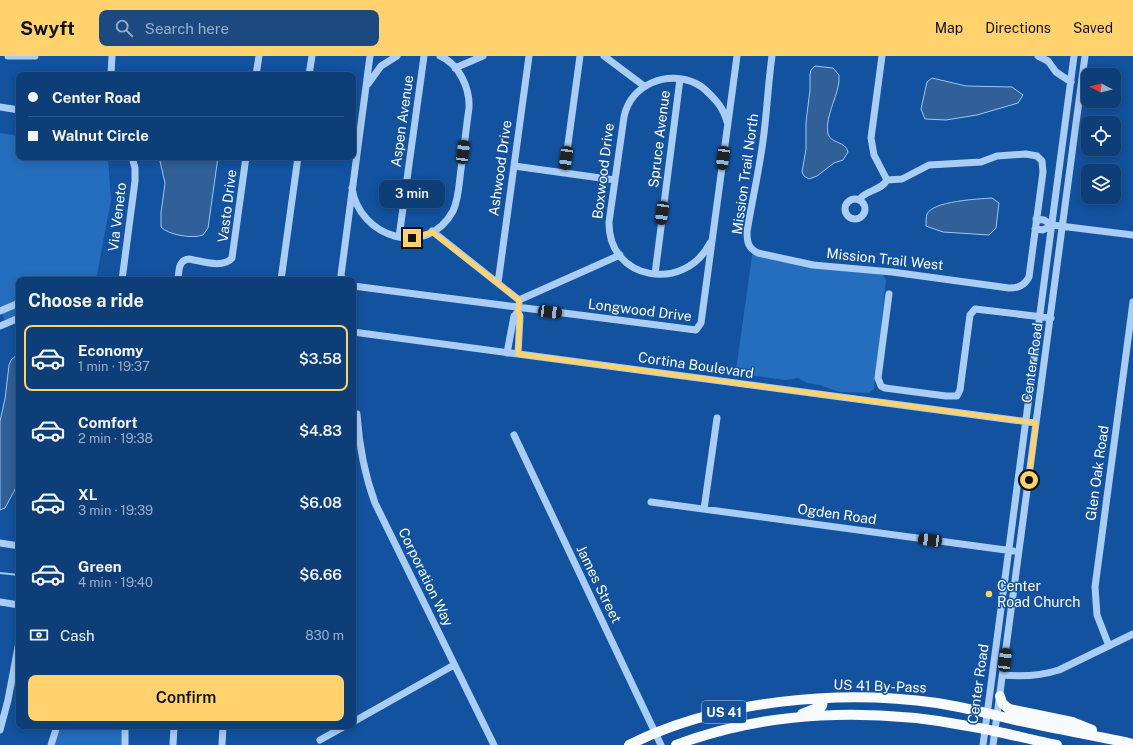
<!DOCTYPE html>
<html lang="en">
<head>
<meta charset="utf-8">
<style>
  body { margin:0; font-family:"Public Sans",sans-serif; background:#1c497f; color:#f1f3f6; height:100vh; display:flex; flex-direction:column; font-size:15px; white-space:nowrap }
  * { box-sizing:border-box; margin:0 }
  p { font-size:13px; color:#9baec6 }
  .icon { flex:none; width:22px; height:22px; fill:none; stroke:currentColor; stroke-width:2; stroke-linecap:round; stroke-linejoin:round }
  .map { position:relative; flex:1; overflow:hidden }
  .details { position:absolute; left:16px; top:221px; width:340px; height:452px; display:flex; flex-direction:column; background:#0e3e77; border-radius:8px; box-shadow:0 2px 10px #0003,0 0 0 1px #2e5789 }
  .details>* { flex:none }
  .guide { position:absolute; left:16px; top:16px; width:340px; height:88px; border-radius:8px; box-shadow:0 2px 10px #0003,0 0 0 1px #2e5789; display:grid; align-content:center; height:88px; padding:0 12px; background:#0e3e77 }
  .needle { width:26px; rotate:277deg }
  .tools { position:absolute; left:1081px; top:12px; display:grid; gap:8px }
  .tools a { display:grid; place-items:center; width:40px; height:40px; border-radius:8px; background:#0e3e77; box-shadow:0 2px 10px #0003,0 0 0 1px #2e5789; font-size:20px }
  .end { position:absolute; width:18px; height:18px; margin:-9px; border:5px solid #ffd26d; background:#111; box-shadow:0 0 0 2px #111 }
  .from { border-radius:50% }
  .bubble { position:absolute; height:28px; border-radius:8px; background:#0e3e77; box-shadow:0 2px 10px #0003,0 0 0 1px #2e5789; font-size:13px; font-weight:600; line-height:28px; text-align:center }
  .car { position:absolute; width:12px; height:24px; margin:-12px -6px; border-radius:5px; box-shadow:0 0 3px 1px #0007; background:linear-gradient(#222 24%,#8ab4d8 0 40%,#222 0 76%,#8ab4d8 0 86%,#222 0) }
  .guide b { display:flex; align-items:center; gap:14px; height:38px; font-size:15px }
  .guide b+b { border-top:1px solid #2e5789 }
  .guide i { width:10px; height:10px; background:#f1f3f6 }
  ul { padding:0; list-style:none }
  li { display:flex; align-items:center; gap:12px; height:66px; margin:0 8px 6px; padding:0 4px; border:2px solid transparent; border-radius:8px }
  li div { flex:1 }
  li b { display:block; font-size:15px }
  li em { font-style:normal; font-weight:600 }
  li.active { border-color:#ffd26d }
  li>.icon { width:36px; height:36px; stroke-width:1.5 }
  h2 { padding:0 12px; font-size:18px; line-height:48px }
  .pay { display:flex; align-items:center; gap:10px; height:44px; padding:0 12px; font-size:15px }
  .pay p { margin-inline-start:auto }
  .action { display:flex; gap:8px; margin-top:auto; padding:8px 12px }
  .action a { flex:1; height:46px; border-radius:8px; background:#ffd26d; color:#111; font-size:16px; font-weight:600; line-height:46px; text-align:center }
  header { display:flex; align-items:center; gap:24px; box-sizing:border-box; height:56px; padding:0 20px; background:#ffd26d; color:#111 }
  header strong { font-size:19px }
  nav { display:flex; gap:22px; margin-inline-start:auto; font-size:14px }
  .search { width:280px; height:36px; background:#1c497f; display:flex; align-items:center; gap:10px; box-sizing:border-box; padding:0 14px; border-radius:8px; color:#9baec6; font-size:15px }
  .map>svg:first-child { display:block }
  .green { fill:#256dbd }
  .water { fill:#315f97; stroke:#9bc8f7 }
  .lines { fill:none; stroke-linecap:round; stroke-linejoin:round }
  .stream { stroke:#9bc8f7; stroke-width:2 }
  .minor { stroke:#a9cdf4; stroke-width:7 }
  .major { stroke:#f7faff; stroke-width:10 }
  .route { stroke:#ffd26d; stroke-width:5 }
  .poi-dot { fill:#ffd26d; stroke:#12529f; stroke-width:1.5 }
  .labels { text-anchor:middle; stroke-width:3; stroke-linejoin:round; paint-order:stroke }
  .shield { fill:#12529f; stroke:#b8cbe2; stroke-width:1 }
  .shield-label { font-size:13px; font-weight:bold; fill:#fff }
  .street-label { font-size:14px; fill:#fff; stroke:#12529f }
  .poi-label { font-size:14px; fill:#fff; stroke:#12529f; text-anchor:start }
</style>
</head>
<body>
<header>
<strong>Swyft</strong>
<div class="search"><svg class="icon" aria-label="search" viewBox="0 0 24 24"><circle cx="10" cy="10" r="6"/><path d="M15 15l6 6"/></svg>Search here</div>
<nav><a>Map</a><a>Directions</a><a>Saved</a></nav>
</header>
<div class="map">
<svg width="1133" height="689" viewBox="0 0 1133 689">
  <rect width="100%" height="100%" fill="#12529f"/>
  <path class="green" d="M 0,77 L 19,80 L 19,101 L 105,101 L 108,104 L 111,144 L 96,224 L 19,224 L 19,261 L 6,267 L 1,256 L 0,248 Z
    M 753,193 L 883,219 L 886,224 L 874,333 L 869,337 L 839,336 L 820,329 L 807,327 L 798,322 L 785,324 L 742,318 L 736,314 Z
    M 59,670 L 121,670 L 122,689 L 54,689 Z"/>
  <path class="water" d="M 815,10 L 833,12 L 839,19 C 841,37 824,59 828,78 C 831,88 846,85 848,96 L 843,104 L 834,107 L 817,120 L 809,123 L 804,120 L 802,116 L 806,93 L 806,66 L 810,34 L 810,18 L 811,14 Z
    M 932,22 L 966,30 L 1012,31 L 1023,39 L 1018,47 L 977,59 L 946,64 L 925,63 L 921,53 L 927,26 Z
    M 159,101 L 218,101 L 208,172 L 203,179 C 193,183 168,179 161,171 L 161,157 L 165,127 Z
    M 992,142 L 999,147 L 996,172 L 989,179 L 943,176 L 926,170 C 926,167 926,161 927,158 C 933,145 978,143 992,142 Z
    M 19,297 L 19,426 L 5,452 L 0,454 L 0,365 L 5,343 L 9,309 L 11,304 Z"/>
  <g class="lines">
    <path class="stream" d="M 0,517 L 19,519"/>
    <path class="minor" d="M 8,0 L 35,0
      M 604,0 L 644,30
      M 772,0 C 768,28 767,57 763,85 C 759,115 752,145 747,176 C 747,186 748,192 758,197 L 813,209 L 892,216 L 1009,232 C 1018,232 1024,230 1029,221 L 1043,116 L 1042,105 L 1037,100 L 1026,98 L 997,100 L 981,106 L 929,109 L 902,123 L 887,124 L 874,99 L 871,82 L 882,0
      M 1038,0 L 1048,5 L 1056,16 L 1071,26
      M 455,12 L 483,0
      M 111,19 L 112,0
      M 256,19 L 259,0
      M 309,19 L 312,0
      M 368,28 L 381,10 L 397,0
      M 0,51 L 19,54
      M 514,110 L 615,124
      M 564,117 L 580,0
      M 352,132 C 359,182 427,203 453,155 C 459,142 459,127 461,113 C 464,93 466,73 469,52 C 470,32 459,8 440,0
      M845 153a10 10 0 1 1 20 0a10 10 0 1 1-20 0Z
      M 859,144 C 865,134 881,135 887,124
      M 1036,163 L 1044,164 L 1052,169
      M 1052,169 L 1133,179
      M 1035,173 L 1043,174 L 1052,169
      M 432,175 L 519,244
      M 399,181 L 424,0
      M 710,187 C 685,237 608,225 609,166 L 624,61 C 630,29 667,13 697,28 C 705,32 711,39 717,46 C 722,52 725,58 727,66
      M 655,218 L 680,23
      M 122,224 L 135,125 L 135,112 L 132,101
      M 178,224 C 179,215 178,204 189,203 C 202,205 223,213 232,202 L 246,101
      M 281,224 L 298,101
      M 343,224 L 341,219 L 370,0
      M 498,227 L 529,0
      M 353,230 L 696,274 L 701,267 L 737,0
      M 889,238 L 878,322 L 881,330 L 885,332 L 946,340 L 957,340 L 960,334 L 970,259 L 975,253 L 1051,262
      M 519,244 L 620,199
      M 0,255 L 19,247
      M 518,256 L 520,260 L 518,298
      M 0,270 L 19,262
      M 353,276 L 1036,367
      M 507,297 L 514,260 L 518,256 L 519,248
      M 357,358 C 359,389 364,417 375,447 L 494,689
      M 514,379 L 661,689
      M 651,446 L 1013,495
      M 704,453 L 717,362
      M 0,487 L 19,490
      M 0,546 L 19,549
      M 1109,590 L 1097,559 L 1095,531 L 1133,246
      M 1003,619 C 1023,621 1040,620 1059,614 L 1133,578
      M 353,666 L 454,609
      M 125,670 L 125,689
      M 0,674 L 8,644 L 19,586
      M 320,684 L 345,670
      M 51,689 L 57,670
      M 173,689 L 174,670
      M 222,689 L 223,670
      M 983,689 L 1074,0
      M 993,689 L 1085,0"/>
    <path class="major" d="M 1000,640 L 1002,647 L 1009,653 L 1072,666 L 1092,674
      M 802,658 L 822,650 L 823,643
      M 629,689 C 718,644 840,633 937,647 C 962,651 987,657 1011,663 C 1051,672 1093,679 1133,688
      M 676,689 C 767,654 873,652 968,670 C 998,675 1028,683 1057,689"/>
  </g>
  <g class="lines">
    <path class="route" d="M 412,182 L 432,176 L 519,244 L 518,256 L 520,260 L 518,298 L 1036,367 L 1029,424"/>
  </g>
  <circle class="poi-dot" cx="989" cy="538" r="4"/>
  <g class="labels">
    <rect class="shield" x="702" y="645" width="44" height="22" rx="3"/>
    <g class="shield-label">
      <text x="724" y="661">US 41</text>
    </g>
    <g class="street-label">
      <text transform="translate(402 65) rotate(-82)" y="5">Aspen Avenue</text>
      <text transform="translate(659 83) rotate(-83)" y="5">Spruce Avenue</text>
      <text transform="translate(500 112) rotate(-82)" y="5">Ashwood Drive</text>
      <text transform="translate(603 115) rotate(-83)" y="5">Boxwood Drive</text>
      <text transform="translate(745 118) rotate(-82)" y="5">Mission Trail North</text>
      <text transform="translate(227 150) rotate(-83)" y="5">Vasto Drive</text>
      <text transform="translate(117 161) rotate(-83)" y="5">Via Veneto</text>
      <text transform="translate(885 203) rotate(6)" y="5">Mission Trail West</text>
      <text transform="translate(640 254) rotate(7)" y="5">Longwood Drive</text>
      <text transform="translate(1032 307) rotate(-82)" y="5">Center Road</text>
      <text transform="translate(696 309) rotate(8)" y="5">Cortina Boulevard</text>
      <text transform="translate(1097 417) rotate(-82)" y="5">Glen Oak Road</text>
      <text transform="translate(837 458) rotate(8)" y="5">Ogden Road</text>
      <text transform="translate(426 521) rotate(64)" y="5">Corporation Way</text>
      <text transform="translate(599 528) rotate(64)" y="5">James Street</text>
      <text transform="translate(978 628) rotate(-82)" y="5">Center Road</text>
      <text transform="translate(880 630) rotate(2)" y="5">US 41 By-Pass</text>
    </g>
    <g class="poi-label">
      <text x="997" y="535">Center<tspan x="997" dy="16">Road Church</tspan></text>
    </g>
  </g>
</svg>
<div class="tools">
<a><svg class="needle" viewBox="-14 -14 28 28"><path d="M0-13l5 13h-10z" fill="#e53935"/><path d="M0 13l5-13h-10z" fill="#9baec6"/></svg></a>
<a><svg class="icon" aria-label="locate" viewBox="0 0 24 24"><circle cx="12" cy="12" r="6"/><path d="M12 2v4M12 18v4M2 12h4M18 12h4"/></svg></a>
<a><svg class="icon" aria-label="layers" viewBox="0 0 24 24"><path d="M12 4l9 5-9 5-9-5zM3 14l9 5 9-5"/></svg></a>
</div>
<i class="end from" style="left:1029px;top:424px"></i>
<i class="end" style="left:412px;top:182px"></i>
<div class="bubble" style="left:379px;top:124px;width:66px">3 min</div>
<i class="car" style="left:463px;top:96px;rotate:7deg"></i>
<i class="car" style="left:566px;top:102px;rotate:188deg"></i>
<i class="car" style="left:723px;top:102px;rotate:188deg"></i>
<i class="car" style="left:662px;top:157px;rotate:188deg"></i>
<i class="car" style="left:550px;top:256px;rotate:97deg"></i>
<i class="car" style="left:930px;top:484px;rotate:277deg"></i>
<i class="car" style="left:1005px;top:604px;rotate:7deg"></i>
<div class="guide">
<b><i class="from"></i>Center Road</b>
<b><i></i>Walnut Circle</b>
</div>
<section class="details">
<h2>Choose a ride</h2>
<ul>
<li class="active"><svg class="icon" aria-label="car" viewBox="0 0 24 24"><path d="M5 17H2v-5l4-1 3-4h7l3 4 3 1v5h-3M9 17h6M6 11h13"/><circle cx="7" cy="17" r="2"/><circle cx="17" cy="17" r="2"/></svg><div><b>Economy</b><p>1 min · 19:37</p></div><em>$3.58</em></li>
<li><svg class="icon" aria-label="car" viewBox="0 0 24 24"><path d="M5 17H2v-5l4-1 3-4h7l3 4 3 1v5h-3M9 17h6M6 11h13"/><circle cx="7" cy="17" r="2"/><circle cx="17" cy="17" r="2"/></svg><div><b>Comfort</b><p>2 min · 19:38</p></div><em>$4.83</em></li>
<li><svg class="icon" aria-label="car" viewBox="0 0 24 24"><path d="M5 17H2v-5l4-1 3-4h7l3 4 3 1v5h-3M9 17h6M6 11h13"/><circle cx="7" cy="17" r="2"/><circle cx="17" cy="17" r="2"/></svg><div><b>XL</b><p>3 min · 19:39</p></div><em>$6.08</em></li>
<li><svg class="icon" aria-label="car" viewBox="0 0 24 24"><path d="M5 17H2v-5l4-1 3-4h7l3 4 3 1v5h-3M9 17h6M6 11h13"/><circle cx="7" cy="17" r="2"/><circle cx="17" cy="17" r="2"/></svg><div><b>Green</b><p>4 min · 19:40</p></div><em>$6.66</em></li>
</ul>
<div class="pay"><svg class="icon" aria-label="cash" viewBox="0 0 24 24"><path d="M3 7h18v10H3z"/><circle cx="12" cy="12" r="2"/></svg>Cash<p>830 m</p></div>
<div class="action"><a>Confirm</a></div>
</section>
</div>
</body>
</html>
